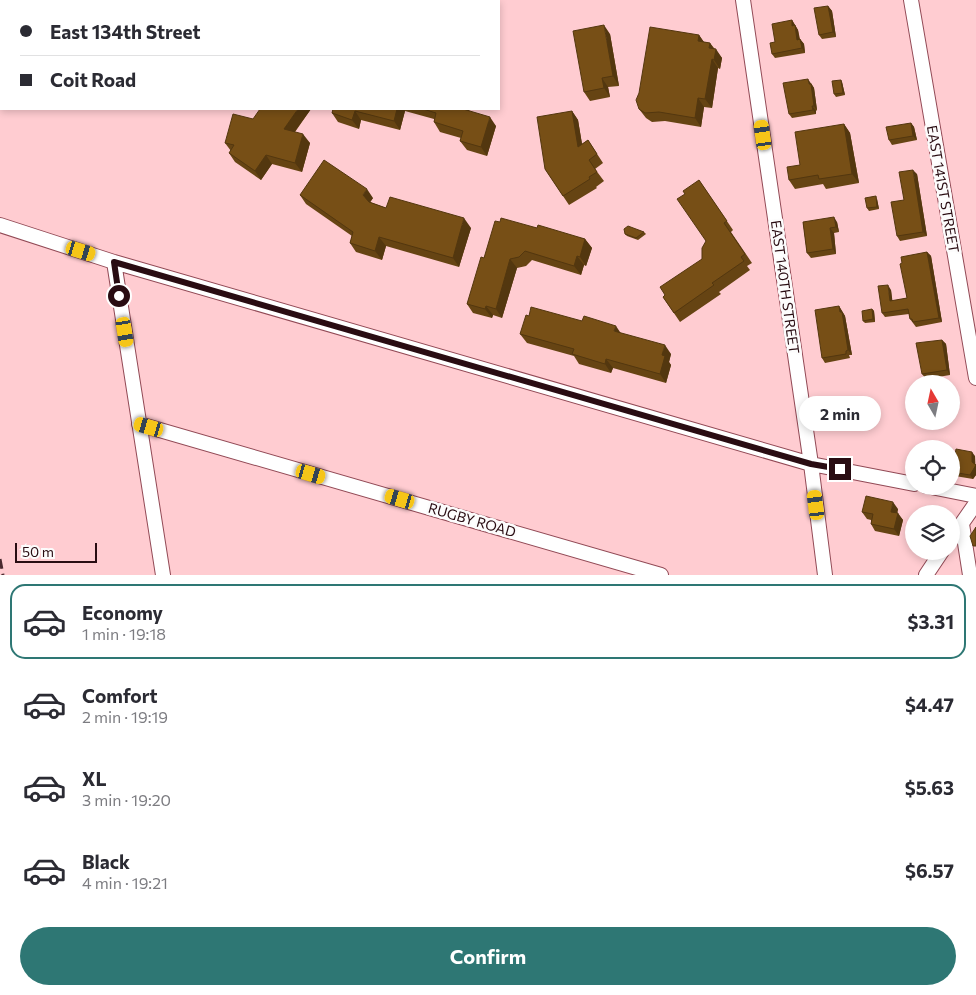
<!DOCTYPE html>
<html lang="en">
<head>
<meta charset="utf-8">
<style>
  body { margin:0; font-family:Commissioner,sans-serif; background:#f7f7f7; color:#2b2b33; height:100vh; display:flex; flex-direction:column; font-size:19px; white-space:nowrap }
  * { box-sizing:border-box; margin:0 }
  p { font-size:16px; color:#7c7c81 }
  .icon { flex:none; width:28px; height:28px; fill:none; stroke:currentColor; stroke-width:2; stroke-linecap:round; stroke-linejoin:round }
  .map { position:relative; height:575px; overflow:hidden }
  .panel { display:flex; flex-direction:column; background:#fff; flex:1 }
  .panel>* { flex:none }
  .banner { position:absolute; left:0px; top:0px; width:500px; height:110px; box-shadow:0 2px 8px #0003; display:grid; align-content:center; height:110px; padding:0 20px; background:#fff }
  .needle { width:32px; rotate:351deg }
  .fabs { position:absolute; left:905px; top:375px; display:grid; gap:10px }
  .fabs a { display:grid; place-items:center; width:55px; height:55px; border-radius:50%; background:#fff; box-shadow:0 2px 8px #0003; font-size:25px }
  .scale { position:absolute; left:15px; bottom:12px; width:82px; box-sizing:border-box; padding-left:5px; border:2px solid #290c12; border-top:0; font-size:14px; line-height:18px; white-space:nowrap; color:#290c12; -webkit-text-stroke:4px #fcfcfc; paint-order:stroke }
  .end { position:absolute; width:22px; height:22px; margin:-11px; border:6px solid #290c12; background:#fff; box-shadow:0 0 0 2px #fff }
  .from { border-radius:50% }
  .bubble { position:absolute; height:35px; border-radius:18px; background:#fff; box-shadow:0 2px 8px #0003; font-size:16px; font-weight:700; line-height:35px; text-align:center }
  .car { position:absolute; width:15px; height:30px; margin:-15px -8px; border-radius:6px; box-shadow:0 0 4px 1px #0007; background:linear-gradient(#f5c518 24%,#345 0 40%,#f5c518 0 76%,#345 0 86%,#f5c518 0) }
  .banner b { display:flex; align-items:center; gap:18px; height:48px; font-size:19px }
  .banner b+b { border-top:1px solid #e1e1e2 }
  .banner i { width:12px; height:12px; background:#2b2b33 }
  ul { padding:9px 0 0; list-style:none }
  li { display:flex; align-items:center; gap:15px; height:75px; margin:0 10px 8px; padding:0 10px; border:2px solid transparent; border-radius:15px }
  li div { flex:1 }
  li b { display:block; font-size:19px }
  li em { font-style:normal; font-weight:700 }
  li.selected { border-color:#2e7774 }
  li>.icon { width:45px; height:45px; stroke-width:1.5 }
  .cta { display:flex; gap:10px; margin-top:auto; padding:10px 20px }
  .cta a { flex:1; height:58px; border-radius:30px; background:#2e7774; color:#fff; font-size:20px; font-weight:700; line-height:58px; text-align:center }
  .map>svg:first-child { display:block }
  .lines { fill:none; stroke-linecap:round; stroke-linejoin:round }
  .minor-casing { stroke:#924a56; stroke-width:16 }
  .minor { stroke:#fff; stroke-width:14 }
  .rail { stroke:#4a292f; stroke-width:3; stroke-dasharray:10 5; stroke-linecap:butt }
  .wall { fill:#664413 }
  .shaded-wall { fill:#53370f }
  .building { fill:#774f16; stroke:#53370f }
  .route { stroke:#290c12; stroke-width:6 }
  .labels { text-anchor:middle; stroke-width:5; stroke-linejoin:round; paint-order:stroke }
  .street-label { font-size:14px; fill:#290c12; stroke:#fcfcfc }
</style>
</head>
<body>
<div class="map">
<svg width="976" height="575" viewBox="0 0 976 575">
  <rect width="100%" height="100%" fill="#ffccd1"/>
  <g class="lines">
    <g class="minor-casing">
      <path id="minor" d="M 743,0 L 811,464 L 825,575
        M 911,0 L 976,378
        M 0,225 L 114,262 L 811,464 L 914,484
        M 114,262 L 163,575
        M 139,424 L 661,575
        M 926,486 L 976,496
        M 962,524 L 970,575
        M 951,539 L 976,503
        M 926,575 L 942,551"/>
    </g>
    <use href="#minor" class="minor"/>
    <path class="rail" d="M 0,559 L 3,575"/>
  </g>
  <path class="wall" d="M 828,6 L 832,11 L 836,37 L 822,39 L 819,35 Z
    M 792,20 L 798,30 L 800,39 L 804,44 L 805,53 L 775,58 L 772,54 L 775,42 Z
    M 610,34 L 619,86 L 608,87 L 610,97 L 590,101 L 584,92 Z
    M 699,35 L 704,42 L 710,43 L 722,58 L 720,69 L 718,68 L 712,108 L 704,107 L 701,127 L 665,121 L 652,122 L 646,118 L 639,109 Z
    M 841,80 L 842,82 L 845,95 L 836,97 L 834,94 Z
    M 811,83 L 814,88 L 817,110 L 816,111 L 816,114 L 792,118 L 789,114 Z
    M 311,109 L 295,132 L 310,143 L 302,172 L 272,164 L 261,180 L 235,162 L 229,153 L 231,151 L 225,143 L 253,119 Z
    M 333,109 L 470,109 L 469,111 L 496,126 L 487,156 L 467,150 L 460,141 L 461,138 L 440,132 L 434,122 L 434,119 L 405,111 L 400,130 L 361,120 L 359,129 L 338,122 L 332,113 Z
    M 572,111 L 578,120 L 582,144 L 588,140 L 603,163 L 595,169 L 604,181 L 596,187 L 597,188 L 569,205 L 545,169 Z
    M 911,123 L 914,127 L 917,140 L 892,145 L 889,140 Z
    M 844,124 L 850,133 L 859,183 L 826,189 L 823,184 L 795,189 L 789,180 L 800,165 Z
    M 917,174 L 927,236 L 900,241 L 897,236 L 904,200 Z
    M 699,180 L 733,230 L 731,232 L 752,263 L 747,266 L 750,270 L 719,292 L 721,294 L 680,322 L 663,297 L 702,259 L 706,241 L 685,194 Z
    M 300,195 L 373,198 L 370,202 L 386,208 L 471,228 L 459,267 L 386,246 L 382,260 L 356,252 L 350,243 L 352,236 L 306,204 Z
    M 877,199 L 879,209 L 869,211 L 867,208 Z
    M 500,222 L 537,228 L 585,239 L 592,248 L 586,266 L 584,265 L 581,275 L 532,260 L 526,266 L 517,268 L 502,318 L 493,315 L 492,318 L 473,313 L 467,304 L 484,258 Z
    M 803,222 L 837,222 L 839,232 L 834,233 L 836,254 L 811,258 L 807,253 Z
    M 644,232 L 646,234 L 638,240 L 627,236 L 625,234 Z
    M 927,252 L 931,256 L 942,322 L 916,327 L 910,319 L 909,314 L 885,317 L 882,313 L 891,290 L 892,301 L 907,298 L 902,263 Z
    M 839,306 L 845,316 L 852,355 L 849,355 L 850,358 L 825,363 L 822,358 Z
    M 872,309 L 874,311 L 875,322 L 865,323 L 863,321 Z
    M 621,333 L 671,354 L 669,362 L 671,365 L 666,383 L 613,368 L 611,373 L 579,364 L 574,356 L 527,343 L 520,334 Z
    M 942,340 L 946,344 L 950,375 L 926,379 L 922,374 Z
    M 975,456 L 976,475 L 973,479 L 955,476 L 952,472 Z
    M 898,509 L 897,513 L 903,520 L 899,536 L 875,531 L 871,524 L 871,520 L 867,519 L 862,512 Z"/>
  <path class="shaded-wall" d="M 828,6 L 832,11 L 836,37 L 833,32 Z
    M 792,20 L 798,30 L 800,44 L 797,40 L 792,26 Z
    M 604,25 L 610,34 L 619,86 L 613,76 Z
    M 699,35 L 705,44 L 698,41 Z
    M 800,39 L 804,44 L 805,53 L 802,48 Z
    M 710,43 L 715,51 L 716,49 L 722,58 L 720,69 L 714,60 L 709,48 Z
    M 712,59 L 718,68 L 712,108 L 705,99 Z
    M 602,78 L 608,87 L 610,97 L 604,88 Z
    M 808,79 L 814,88 L 817,110 L 814,106 Z
    M 841,80 L 842,82 L 845,95 L 843,93 Z
    M 698,98 L 704,107 L 701,127 L 695,118 Z
    M 812,106 L 816,111 L 816,114 L 813,110 Z
    M 298,109 L 311,109 L 290,138 L 284,129 Z
    M 397,109 L 404,109 L 405,111 L 400,130 L 394,121 Z
    M 355,111 L 361,120 L 359,129 L 352,120 Z
    M 572,111 L 578,120 L 584,156 L 578,147 Z
    M 490,117 L 496,126 L 487,156 L 481,147 Z
    M 911,123 L 914,127 L 917,140 L 913,136 Z
    M 844,124 L 850,133 L 859,183 L 852,174 Z
    M 303,134 L 310,143 L 302,172 L 295,163 Z
    M 266,155 L 272,164 L 261,180 L 255,171 Z
    M 913,170 L 917,174 L 927,236 L 923,232 Z
    M 367,189 L 373,198 L 369,204 L 363,195 Z
    M 876,196 L 877,199 L 879,209 L 877,207 Z
    M 834,217 L 837,222 L 839,232 L 836,227 Z
    M 464,218 L 471,228 L 459,267 L 453,258 Z
    M 830,228 L 834,233 L 836,254 L 833,249 Z
    M 379,237 L 386,246 L 382,260 L 375,251 Z
    M 585,239 L 592,248 L 586,266 L 580,257 Z
    M 927,252 L 931,256 L 942,322 L 939,318 Z
    M 577,256 L 584,265 L 581,275 L 574,266 Z
    M 510,259 L 517,268 L 502,318 L 496,309 Z
    M 888,285 L 891,290 L 893,305 L 890,301 Z
    M 486,306 L 493,315 L 492,318 L 485,309 Z
    M 839,306 L 845,316 L 852,355 L 848,350 Z
    M 872,309 L 874,311 L 875,322 L 873,319 Z
    M 616,326 L 622,335 L 614,331 Z
    M 942,340 L 946,344 L 950,375 L 947,370 Z
    M 665,345 L 671,354 L 669,362 L 671,365 L 666,383 L 660,374 L 662,355 Z
    M 606,359 L 613,368 L 611,373 L 605,364 Z
    M 972,452 L 975,456 L 975,466 L 976,465 L 976,475 L 973,479 L 970,475 L 972,462 Z
    M 893,502 L 898,509 L 896,519 L 891,512 Z
    M 898,513 L 903,520 L 899,536 L 894,529 Z"/>
  <path class="building" d="M 828,6 L 833,32 L 819,35 L 814,8 Z
    M 792,20 L 792,26 L 795,25 L 797,40 L 800,39 L 802,48 L 772,54 L 770,43 L 775,42 L 772,24 Z
    M 604,25 L 613,76 L 602,78 L 604,88 L 584,92 L 573,31 Z
    M 650,27 L 699,35 L 698,41 L 710,43 L 709,48 L 716,49 L 714,60 L 712,59 L 705,99 L 698,98 L 695,118 L 659,112 L 645,113 L 639,109 L 636,100 L 639,93 Z
    M 808,79 L 809,84 L 811,84 L 814,106 L 812,106 L 813,110 L 789,114 L 783,83 Z
    M 841,80 L 843,93 L 834,94 L 832,81 Z
    M 260,109 L 298,109 L 284,129 L 303,134 L 295,163 L 266,155 L 255,171 L 229,153 L 234,145 L 225,143 L 233,114 L 253,119 Z
    M 333,109 L 397,109 L 394,121 L 355,111 L 352,120 L 332,113 Z
    M 423,109 L 463,109 L 490,117 L 481,147 L 460,141 L 463,131 L 434,122 L 436,113 Z
    M 572,111 L 578,147 L 588,140 L 597,154 L 589,160 L 597,172 L 589,177 L 590,179 L 563,196 L 545,169 L 537,117 Z
    M 911,123 L 913,136 L 889,140 L 886,127 Z
    M 844,124 L 852,174 L 819,179 L 818,175 L 789,180 L 787,167 L 800,165 L 795,132 Z
    M 324,160 L 367,189 L 363,195 L 369,202 L 386,208 L 390,197 L 464,218 L 453,258 L 379,237 L 375,251 L 350,243 L 353,232 L 300,195 Z
    M 913,170 L 923,232 L 897,236 L 891,202 L 904,200 L 899,172 Z
    M 699,180 L 727,221 L 724,223 L 745,254 L 741,257 L 744,261 L 712,283 L 714,285 L 674,313 L 663,297 L 665,295 L 660,287 L 702,259 L 702,248 L 706,241 L 677,199 L 685,194 L 683,191 Z
    M 876,196 L 877,207 L 867,208 L 865,198 Z
    M 834,217 L 836,227 L 830,228 L 833,249 L 807,253 L 803,222 Z
    M 501,218 L 537,228 L 538,225 L 585,239 L 580,257 L 577,256 L 574,266 L 525,251 L 519,257 L 510,259 L 496,309 L 486,306 L 485,309 L 467,304 L 481,257 L 484,258 L 495,221 L 500,222 Z
    M 628,226 L 644,232 L 636,238 L 625,234 L 624,229 Z
    M 927,252 L 939,318 L 913,322 L 912,319 L 910,319 L 908,309 L 882,313 L 878,286 L 888,285 L 890,301 L 907,298 L 900,264 L 902,263 L 901,257 Z
    M 839,306 L 840,312 L 842,312 L 848,350 L 846,351 L 846,354 L 822,358 L 815,310 Z
    M 531,307 L 582,321 L 584,316 L 616,326 L 614,331 L 665,345 L 662,355 L 665,356 L 660,374 L 606,359 L 605,364 L 572,354 L 574,349 L 520,334 L 526,315 L 529,316 Z
    M 872,309 L 873,319 L 863,321 L 862,311 Z
    M 942,340 L 947,370 L 922,374 L 916,343 Z
    M 956,449 L 972,452 L 972,462 L 976,465 L 970,475 L 952,472 Z
    M 866,496 L 893,502 L 891,512 L 898,513 L 894,529 L 871,524 L 873,514 L 862,512 Z
    M 976,527 L 976,546 L 973,546 L 970,536 Z"/>
  <g class="lines">
    <path class="route" d="M 119,296 L 114,262 L 811,464 L 840,469"/>
  </g>
  <g class="labels">
    <g class="street-label">
      <text transform="translate(943 189) rotate(80)" y="5">EAST 141ST STREET</text>
      <text transform="translate(785 287) rotate(82)" y="5">EAST 140TH STREET</text>
      <text transform="translate(472 520) rotate(16)" y="5">RUGBY ROAD</text>
    </g>
  </g>
</svg>
<div class="fabs">
<a><svg class="needle" viewBox="-14 -14 28 28"><path d="M0-13l5 13h-10z" fill="#e53935"/><path d="M0 13l5-13h-10z" fill="#7c7c81"/></svg></a>
<a><svg class="icon" aria-label="locate" viewBox="0 0 24 24"><circle cx="12" cy="12" r="6"/><path d="M12 2v4M12 18v4M2 12h4M18 12h4"/></svg></a>
<a><svg class="icon" aria-label="layers" viewBox="0 0 24 24"><path d="M12 4l9 5-9 5-9-5zM3 14l9 5 9-5"/></svg></a>
</div>
<div class="scale">50 m</div>
<i class="end from" style="left:119px;top:296px"></i>
<i class="end" style="left:840px;top:469px"></i>
<div class="bubble" style="left:799px;top:396px;width:82px">2 min</div>
<i class="car" style="left:763px;top:135px;rotate:352deg"></i>
<i class="car" style="left:81px;top:251px;rotate:107deg"></i>
<i class="car" style="left:125px;top:332px;rotate:171deg"></i>
<i class="car" style="left:149px;top:427px;rotate:286deg"></i>
<i class="car" style="left:311px;top:474px;rotate:106deg"></i>
<i class="car" style="left:400px;top:499px;rotate:286deg"></i>
<i class="car" style="left:816px;top:505px;rotate:353deg"></i>
<div class="banner">
<b><i class="from"></i>East 134th Street</b>
<b><i></i>Coit Road</b>
</div>
</div>
<section class="panel">
<ul>
<li class="selected"><svg class="icon" aria-label="car" viewBox="0 0 24 24"><path d="M5 17H2v-5l4-1 3-4h7l3 4 3 1v5h-3M9 17h6M6 11h13"/><circle cx="7" cy="17" r="2"/><circle cx="17" cy="17" r="2"/></svg><div><b>Economy</b><p>1 min · 19:18</p></div><em>$3.31</em></li>
<li><svg class="icon" aria-label="car" viewBox="0 0 24 24"><path d="M5 17H2v-5l4-1 3-4h7l3 4 3 1v5h-3M9 17h6M6 11h13"/><circle cx="7" cy="17" r="2"/><circle cx="17" cy="17" r="2"/></svg><div><b>Comfort</b><p>2 min · 19:19</p></div><em>$4.47</em></li>
<li><svg class="icon" aria-label="car" viewBox="0 0 24 24"><path d="M5 17H2v-5l4-1 3-4h7l3 4 3 1v5h-3M9 17h6M6 11h13"/><circle cx="7" cy="17" r="2"/><circle cx="17" cy="17" r="2"/></svg><div><b>XL</b><p>3 min · 19:20</p></div><em>$5.63</em></li>
<li><svg class="icon" aria-label="car" viewBox="0 0 24 24"><path d="M5 17H2v-5l4-1 3-4h7l3 4 3 1v5h-3M9 17h6M6 11h13"/><circle cx="7" cy="17" r="2"/><circle cx="17" cy="17" r="2"/></svg><div><b>Black</b><p>4 min · 19:21</p></div><em>$6.57</em></li>
</ul>
<div class="cta"><a>Confirm</a></div>
</section>
</body>
</html>
